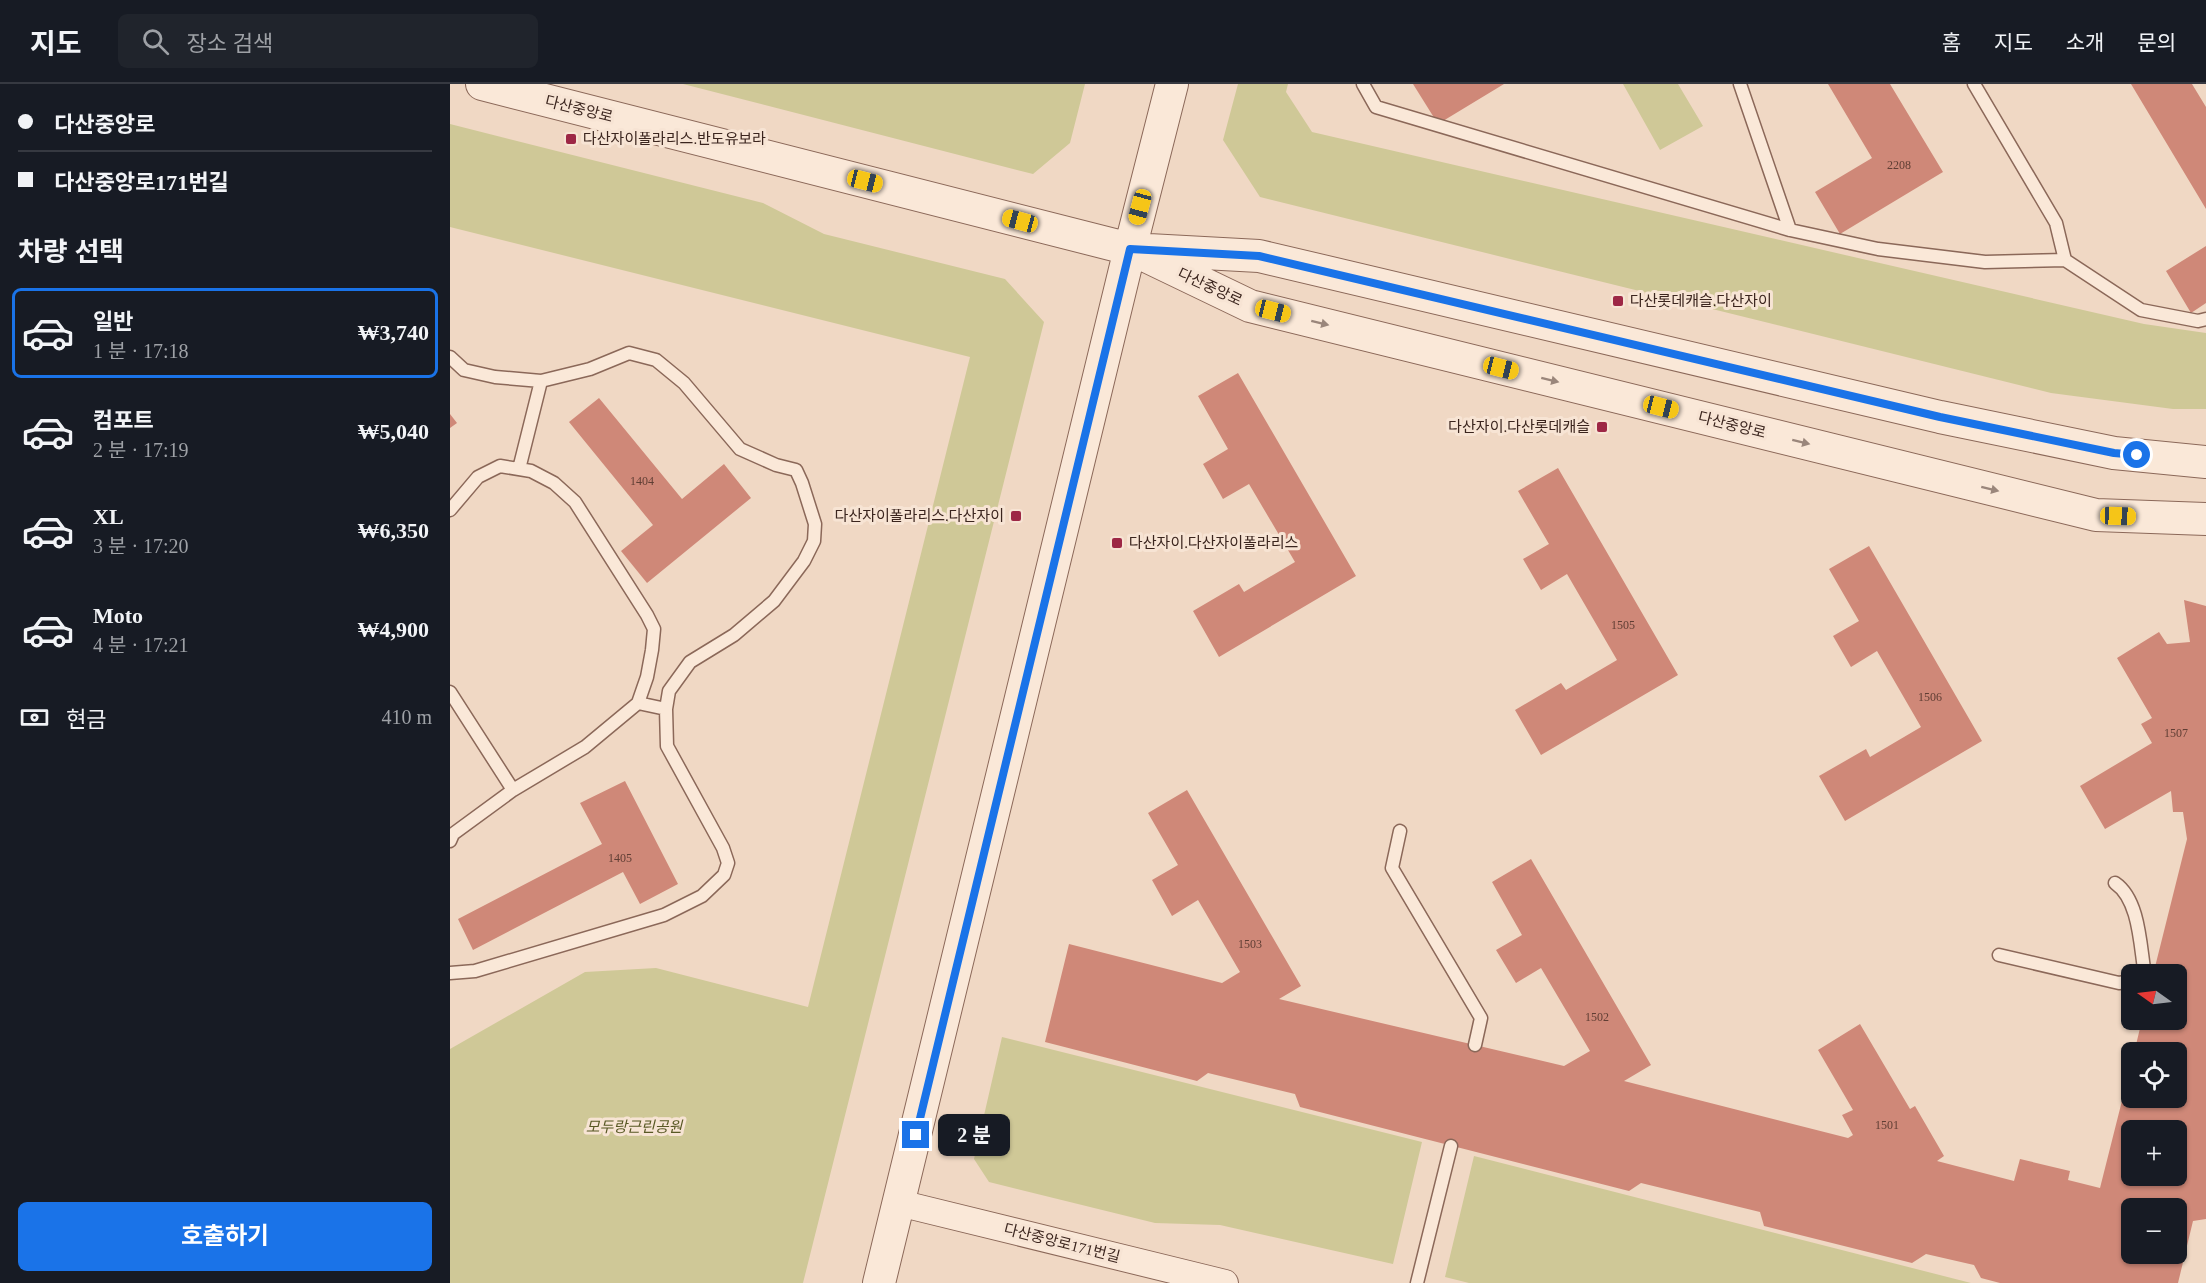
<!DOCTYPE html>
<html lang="ko">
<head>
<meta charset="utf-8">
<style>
  body { margin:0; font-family:"Times New Roman","Noto Sans KR",serif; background:#20242c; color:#f1f3f6; height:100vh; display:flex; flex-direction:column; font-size:22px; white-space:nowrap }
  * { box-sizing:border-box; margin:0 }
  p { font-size:20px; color:#9ea1a6 }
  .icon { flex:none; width:33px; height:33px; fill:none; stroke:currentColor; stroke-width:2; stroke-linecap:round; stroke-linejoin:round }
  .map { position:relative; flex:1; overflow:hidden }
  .sheet { display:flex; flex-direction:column; background:#171b24; width:450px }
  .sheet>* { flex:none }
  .hud { display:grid; align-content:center; height:132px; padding:0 18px; background:#171b24 }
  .needle { width:39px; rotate:284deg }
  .tools { position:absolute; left:1671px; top:880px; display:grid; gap:12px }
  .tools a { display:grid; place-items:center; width:66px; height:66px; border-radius:9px; background:#171b24; box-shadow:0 2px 4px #0004; font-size:30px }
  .end { position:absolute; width:27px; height:27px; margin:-14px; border:8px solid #1a73e8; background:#fff; box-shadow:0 0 0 3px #fff }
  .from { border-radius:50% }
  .bubble { position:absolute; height:42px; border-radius:9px; background:#171b24; box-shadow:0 2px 4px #0004; font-size:20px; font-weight:700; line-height:42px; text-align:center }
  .car { position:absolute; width:18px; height:36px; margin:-18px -9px; border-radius:8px; box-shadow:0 0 4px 2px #0007; background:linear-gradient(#f5c518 24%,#345 0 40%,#f5c518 0 76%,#345 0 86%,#f5c518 0) }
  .hud b { display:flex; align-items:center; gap:21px; height:57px; font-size:22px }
  .hud b+b { border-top:2px solid #363941 }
  .hud i { width:15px; height:15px; background:#f1f3f6 }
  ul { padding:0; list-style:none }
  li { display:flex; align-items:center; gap:18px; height:90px; margin:0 12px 9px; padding:0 6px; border:3px solid transparent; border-radius:9px }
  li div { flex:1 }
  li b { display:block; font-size:22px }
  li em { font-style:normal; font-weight:700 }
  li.on { border-color:#1a73e8 }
  li>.icon { width:54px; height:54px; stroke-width:1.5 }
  h2 { padding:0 18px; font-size:27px; line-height:72px }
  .pay { display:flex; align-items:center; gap:15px; height:66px; padding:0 18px; font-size:22px }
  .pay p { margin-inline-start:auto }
  .button { display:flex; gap:12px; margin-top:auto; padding:12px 18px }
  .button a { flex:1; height:69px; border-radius:9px; background:#1a73e8; color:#fff; font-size:24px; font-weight:700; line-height:69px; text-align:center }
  header { display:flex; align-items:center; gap:36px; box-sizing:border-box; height:84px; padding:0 30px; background:#171b24; border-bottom:2px solid #363941 }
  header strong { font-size:28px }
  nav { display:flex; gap:33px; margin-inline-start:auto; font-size:21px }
  .search { width:420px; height:54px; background:#20242c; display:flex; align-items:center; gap:15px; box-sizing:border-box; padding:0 21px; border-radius:9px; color:#9ea1a6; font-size:22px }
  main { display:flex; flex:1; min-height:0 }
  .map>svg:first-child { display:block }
  .green { fill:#cfc897 }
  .building { fill:#cf8878; fill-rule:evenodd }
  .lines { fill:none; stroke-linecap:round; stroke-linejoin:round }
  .service-casing { stroke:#8b6859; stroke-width:15 }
  .minor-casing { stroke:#8b6859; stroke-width:28 }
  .tertiary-casing { stroke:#8b6859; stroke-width:34 }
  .service { stroke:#fae8d8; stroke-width:12 }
  .minor { stroke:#fae8d8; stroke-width:26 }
  .tertiary { stroke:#fae8d8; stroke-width:32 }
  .oneway { fill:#9a867b }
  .route { stroke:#1a73e8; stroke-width:8 }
  .poi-dot { fill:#9d2745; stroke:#f7e4d4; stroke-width:2 }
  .labels { text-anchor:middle; stroke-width:6; stroke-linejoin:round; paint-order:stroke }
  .number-label { font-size:12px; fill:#603e34 }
  .street-label { font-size:15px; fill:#3b251e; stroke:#f7e4d4 }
  .poi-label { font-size:15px; fill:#3b251e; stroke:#f7e4d4; text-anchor:start }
  .park-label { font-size:15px; font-style:italic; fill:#585824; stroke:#f7e4d4 }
</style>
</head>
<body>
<header>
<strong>지도</strong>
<div class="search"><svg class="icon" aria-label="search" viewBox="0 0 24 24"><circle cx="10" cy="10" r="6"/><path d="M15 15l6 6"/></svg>장소 검색</div>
<nav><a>홈</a><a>지도</a><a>소개</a><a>문의</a></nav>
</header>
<main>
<section class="sheet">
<div class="hud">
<b><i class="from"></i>다산중앙로</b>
<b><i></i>다산중앙로171번길</b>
</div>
<h2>차량 선택</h2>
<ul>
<li class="on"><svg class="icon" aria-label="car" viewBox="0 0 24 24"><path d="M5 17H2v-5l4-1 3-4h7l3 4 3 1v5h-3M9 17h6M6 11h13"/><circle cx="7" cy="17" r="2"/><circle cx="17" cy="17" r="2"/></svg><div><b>일반</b><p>1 분 · 17:18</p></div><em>₩3,740</em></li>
<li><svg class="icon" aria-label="car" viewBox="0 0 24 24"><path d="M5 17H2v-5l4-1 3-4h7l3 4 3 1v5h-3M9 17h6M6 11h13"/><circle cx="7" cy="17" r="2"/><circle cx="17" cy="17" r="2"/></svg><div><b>컴포트</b><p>2 분 · 17:19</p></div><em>₩5,040</em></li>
<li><svg class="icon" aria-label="car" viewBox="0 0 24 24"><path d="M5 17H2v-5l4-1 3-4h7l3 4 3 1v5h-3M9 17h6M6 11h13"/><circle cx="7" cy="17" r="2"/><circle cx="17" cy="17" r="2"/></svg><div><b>XL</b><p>3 분 · 17:20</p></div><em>₩6,350</em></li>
<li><svg class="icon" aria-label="car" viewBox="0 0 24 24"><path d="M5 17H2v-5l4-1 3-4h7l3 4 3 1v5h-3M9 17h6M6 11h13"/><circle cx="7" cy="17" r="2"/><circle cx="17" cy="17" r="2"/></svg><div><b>Moto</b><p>4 분 · 17:21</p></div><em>₩4,900</em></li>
</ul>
<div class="pay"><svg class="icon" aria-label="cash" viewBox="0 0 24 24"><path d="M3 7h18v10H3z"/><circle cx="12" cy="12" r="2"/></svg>현금<p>410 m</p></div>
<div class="button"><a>호출하기</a></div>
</section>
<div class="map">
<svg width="1756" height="1199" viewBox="0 0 1756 1199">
  <rect width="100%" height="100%" fill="#f0d8c4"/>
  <path class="green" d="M 233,0 L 635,0 L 620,59 L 583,90 Z
    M 788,0 L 838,0 L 836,8 L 862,48 L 1694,240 L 1756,249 L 1756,325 L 1723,325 L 1601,309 L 810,113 L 773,56 Z
    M 1173,0 L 1228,0 L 1253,42 L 1210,66 Z
    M 0,40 L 313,119 L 374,150 L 555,195 L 594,238 L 353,1199 L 0,1199 L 0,965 L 135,888 L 206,884 L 358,923 L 520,273 L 0,143 Z
    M 552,953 L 972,1058 L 943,1180 L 770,1141 L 705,1139 L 539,1098 L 524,1075 Z
    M 1024,1072 L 1521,1199 L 1019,1199 L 995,1193 Z"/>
  <path class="building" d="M 963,0 L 1054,0 L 988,40 Z
    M 1378,0 L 1440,0 L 1493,88 L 1390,150 L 1365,108 L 1422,74 Z
    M 1681,0 L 1742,0 L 1756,23 L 1756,125 Z
    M 1756,162 L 1756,219 L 1741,229 L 1716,187 Z
    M 788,289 L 906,492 L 769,573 L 743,527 L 789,500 L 794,508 L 845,478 L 799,400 L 773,415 L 753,380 L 778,365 L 748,312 Z
    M 149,314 L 232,415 L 274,380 L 301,414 L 197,499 L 171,467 L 203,441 L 119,338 Z
    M 0,330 L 7,339 L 0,344 Z
    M 1108,384 L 1228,591 L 1091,671 L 1065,626 L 1111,599 L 1116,606 L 1167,576 L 1117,490 L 1091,506 L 1073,475 L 1099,460 L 1068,407 Z
    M 1419,462 L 1532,657 L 1395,737 L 1369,692 L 1416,665 L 1420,673 L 1471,643 L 1427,567 L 1401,583 L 1383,552 L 1409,537 L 1379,485 Z
    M 1734,516 L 1756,522 L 1756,1135 L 1743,1137 L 1728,1199 L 1550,1199 L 1531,1194 L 1524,1181 L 1476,1170 L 1462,1179 L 1314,1142 L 1310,1128 L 1191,1099 L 1179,1107 L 850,1023 L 845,1010 L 758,989 L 747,997 L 595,958 L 619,860 L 772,899 L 790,888 L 748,816 L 722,832 L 702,796 L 728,781 L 698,729 L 737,706 L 851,902 L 829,915 L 1114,982 L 1140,967 L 1091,884 L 1066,899 L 1046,866 L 1072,851 L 1042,798 L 1081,775 L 1201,981 L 1174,997 L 1398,1054 L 1403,1051 L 1392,1031 L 1403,1026 L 1368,966 L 1410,940 L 1460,1025 L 1465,1022 L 1494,1072 L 1487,1077 L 1564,1097 L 1570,1075 L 1620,1087 L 1618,1096 L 1650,1104 L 1681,981 L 1682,1014 L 1726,1014 L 1726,969 L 1684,969 L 1692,936 L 1726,936 L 1726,891 L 1703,891 L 1737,755 L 1733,728 L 1723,728 L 1721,707 L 1655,745 L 1630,702 L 1702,659 L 1691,640 L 1702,634 L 1667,574 L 1709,548 L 1717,560 L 1740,558 ZM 1682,1047 L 1726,1047 L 1726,1092 L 1682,1092 ZM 1682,1125 L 1726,1125 L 1726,1170 L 1682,1170 Z
    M 175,697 L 228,800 L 190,820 L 173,788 L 23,866 L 8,835 L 152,760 L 130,719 Z"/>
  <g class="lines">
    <g class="service-casing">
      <path id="service" d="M 913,0 L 926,23 L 1340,146 L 1428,165 L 1535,178 L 1615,176 L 1691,226 L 1748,237 L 1756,235
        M 1290,0 L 1340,146
        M 1524,0 L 1606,139 L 1615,176
        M 0,273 L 14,286 L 45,293 L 91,297 L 140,285 L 179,269 L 206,276 L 234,299 L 290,365 L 326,381 L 346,386 L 352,399 L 365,440 L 364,457 L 354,477 L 324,517 L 284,551 L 240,578 L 219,607 L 216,625 L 217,662 L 273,764 L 278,779 L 274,791 L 252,812 L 214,831 L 25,887 L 0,889
        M 69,385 L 91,297
        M 0,426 L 28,393 L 50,382 L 81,387 L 104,399 L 125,418 L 197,531 L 204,545 L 202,566 L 197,593 L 188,619 L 135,663 L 63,706 L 3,750 L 0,757
        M 0,608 L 63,706
        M 188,619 L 216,625
        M 950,747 L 942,784 L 1031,934 L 1025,961
        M 1665,799 C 1690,816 1690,863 1695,891
        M 1549,871 L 1669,899 L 1682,897
        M 967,1199 L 1001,1062"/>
    </g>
    <g class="minor-casing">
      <path id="minor" d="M 449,1119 L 775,1199"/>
    </g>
    <g class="tertiary-casing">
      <path id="tertiary" d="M 32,0 L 680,165 L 809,172 L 1490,333 L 1664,369 L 1756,378
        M 694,171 L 800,222 L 1646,431 L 1756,435
        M 429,1199 L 680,165 L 722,0"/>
    </g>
    <use href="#service" class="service"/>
    <use href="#minor" class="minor"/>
    <use href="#tertiary" class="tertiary"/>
  </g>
  <defs><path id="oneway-solid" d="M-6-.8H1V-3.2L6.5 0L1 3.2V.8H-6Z" transform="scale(1.5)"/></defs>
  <g class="oneway">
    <use href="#oneway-solid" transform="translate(870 239) rotate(14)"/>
    <use href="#oneway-solid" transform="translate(1100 296) rotate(14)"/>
    <use href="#oneway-solid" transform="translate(1351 358) rotate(14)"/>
    <use href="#oneway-solid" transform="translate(1540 405) rotate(14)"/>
  </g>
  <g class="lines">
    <path class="route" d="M 466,1051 L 680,165 L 809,172 L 1490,333 L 1664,369 L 1687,371"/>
  </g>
  <g class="poi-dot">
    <rect x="115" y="49" width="12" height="12" rx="3"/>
    <rect x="1162" y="211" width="12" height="12" rx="3"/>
    <rect x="1146" y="337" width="12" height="12" rx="3"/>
    <rect x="560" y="426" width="12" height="12" rx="3"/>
    <rect x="661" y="453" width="12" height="12" rx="3"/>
  </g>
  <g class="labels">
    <g class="number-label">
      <text x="1449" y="85">2208</text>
      <text x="192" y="401">1404</text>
      <text x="1173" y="545">1505</text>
      <text x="1480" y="617">1506</text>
      <text x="1726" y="653">1507</text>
      <text x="170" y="778">1405</text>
      <text x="800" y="864">1503</text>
      <text x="1147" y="937">1502</text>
      <text x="1437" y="1045">1501</text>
    </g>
    <g class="street-label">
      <text transform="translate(129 25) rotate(14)" y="5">다산중앙로</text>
      <text transform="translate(760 203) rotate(25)" y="5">다산중앙로</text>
      <text transform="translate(1282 341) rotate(14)" y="5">다산중앙로</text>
      <text transform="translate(612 1159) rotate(14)" y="5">다산중앙로171번길</text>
    </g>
    <g class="poi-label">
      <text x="133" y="60">다산자이폴라리스.반도유보라</text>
      <text x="1180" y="222">다산롯데캐슬.다산자이</text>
      <text x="1140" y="348" text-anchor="end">다산자이.다산롯데캐슬</text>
      <text x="554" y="437" text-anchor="end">다산자이폴라리스.다산자이</text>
      <text x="679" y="464">다산자이.다산자이폴라리스</text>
    </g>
    <g class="park-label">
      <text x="184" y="1048">모두랑근린공원</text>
    </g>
  </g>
</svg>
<div class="tools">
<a><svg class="needle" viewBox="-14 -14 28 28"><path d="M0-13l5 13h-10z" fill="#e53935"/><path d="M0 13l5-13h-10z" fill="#9ea1a6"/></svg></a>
<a><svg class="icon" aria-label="locate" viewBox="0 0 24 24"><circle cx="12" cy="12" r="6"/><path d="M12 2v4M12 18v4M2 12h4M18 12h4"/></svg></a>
<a>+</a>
<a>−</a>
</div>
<i class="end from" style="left:1687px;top:371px"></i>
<i class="end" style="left:466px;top:1051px"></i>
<div class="bubble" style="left:488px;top:1030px;width:72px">2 분</div>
<i class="car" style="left:415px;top:97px;rotate:104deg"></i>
<i class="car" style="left:690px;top:123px;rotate:195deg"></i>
<i class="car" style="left:570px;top:137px;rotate:285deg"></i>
<i class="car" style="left:823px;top:227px;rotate:104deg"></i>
<i class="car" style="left:1051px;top:284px;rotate:104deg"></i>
<i class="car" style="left:1211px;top:323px;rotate:104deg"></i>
<i class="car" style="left:1668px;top:432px;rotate:92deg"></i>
</div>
</main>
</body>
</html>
